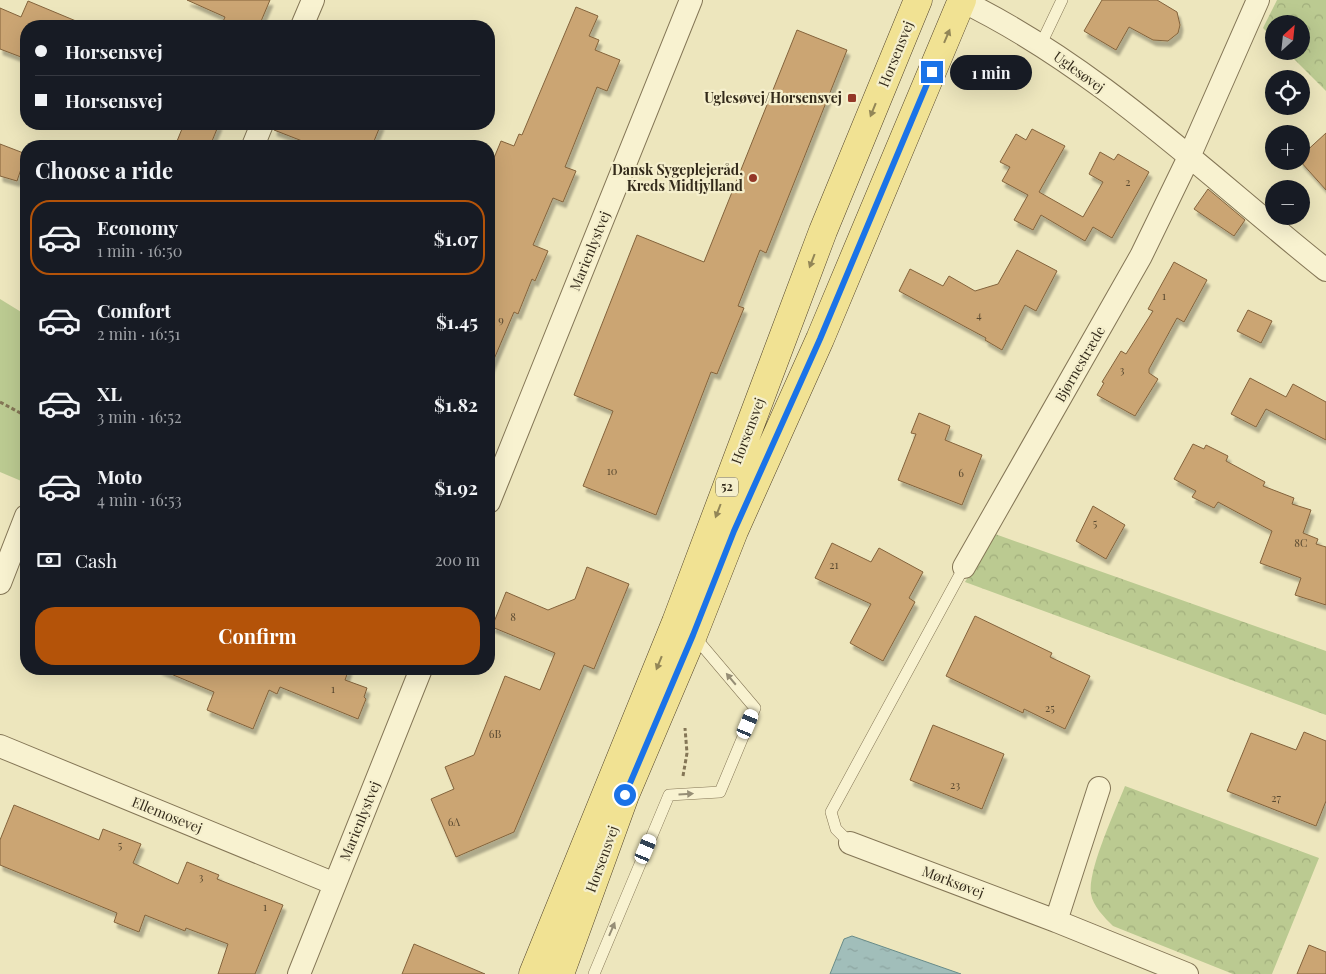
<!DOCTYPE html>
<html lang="en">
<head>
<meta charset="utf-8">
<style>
  body { margin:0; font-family:"Playfair Display",serif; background:#20242c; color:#f1f3f6; height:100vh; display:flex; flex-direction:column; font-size:19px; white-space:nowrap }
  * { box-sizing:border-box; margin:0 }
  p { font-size:16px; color:#9ea1a6 }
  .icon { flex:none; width:28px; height:28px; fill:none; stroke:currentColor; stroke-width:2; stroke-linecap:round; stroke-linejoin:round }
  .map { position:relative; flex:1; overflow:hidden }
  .details { position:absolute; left:20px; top:140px; width:475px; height:535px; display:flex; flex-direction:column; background:#171b24; border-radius:20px; box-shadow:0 5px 20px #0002 }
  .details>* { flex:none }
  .banner { position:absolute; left:20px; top:20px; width:475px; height:110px; border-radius:20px; box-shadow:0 5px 20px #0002; display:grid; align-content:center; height:110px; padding:0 15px; background:#171b24 }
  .needle { width:32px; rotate:27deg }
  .controls { position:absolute; left:1265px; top:15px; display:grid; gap:10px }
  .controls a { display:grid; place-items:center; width:45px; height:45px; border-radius:50%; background:#171b24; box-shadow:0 5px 20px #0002; font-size:25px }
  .end { position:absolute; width:22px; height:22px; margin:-11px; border:6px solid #1a73e8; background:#fff; box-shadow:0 0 0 2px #fff }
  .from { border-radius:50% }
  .bubble { position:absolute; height:35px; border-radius:18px; background:#171b24; box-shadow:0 5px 20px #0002; font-size:16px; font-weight:700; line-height:35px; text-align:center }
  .car { position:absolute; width:15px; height:30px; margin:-15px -8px; border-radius:6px; box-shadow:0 0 4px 1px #0007; background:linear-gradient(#fff 24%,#345 0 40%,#fff 0 76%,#345 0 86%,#fff 0) }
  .banner b { display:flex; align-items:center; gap:18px; height:48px; font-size:19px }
  .banner b+b { border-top:1px solid #363941 }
  .banner i { width:12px; height:12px; background:#f1f3f6 }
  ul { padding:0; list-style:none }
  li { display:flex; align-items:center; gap:15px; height:75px; margin:0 10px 8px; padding:0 5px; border:2px solid transparent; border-radius:20px }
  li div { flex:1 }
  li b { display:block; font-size:19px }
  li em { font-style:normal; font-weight:700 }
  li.selected { border-color:#b45309 }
  li>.icon { width:45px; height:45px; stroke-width:1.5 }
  h2 { padding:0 15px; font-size:22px; line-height:60px }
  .pay { display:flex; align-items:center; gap:12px; height:55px; padding:0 15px; font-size:19px }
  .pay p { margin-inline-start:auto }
  .action { display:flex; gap:10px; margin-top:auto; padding:10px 15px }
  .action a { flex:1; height:58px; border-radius:20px; background:#b45309; color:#fff; font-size:20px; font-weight:700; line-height:58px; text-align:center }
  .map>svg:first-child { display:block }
  .forest { fill:url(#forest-crowns) }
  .park { fill:#bbca91 }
  .water { fill:url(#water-ripples); stroke:#688b88 }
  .building { fill:#cba573; stroke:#83633c; filter:url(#shadow) }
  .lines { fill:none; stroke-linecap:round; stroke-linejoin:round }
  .service-casing { stroke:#847656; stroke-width:12 }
  .minor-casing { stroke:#847656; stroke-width:24 }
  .primary-casing { stroke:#52432b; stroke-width:29 }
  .path { stroke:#847656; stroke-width:3; stroke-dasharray:4 2.5; stroke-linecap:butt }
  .service { stroke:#f8f2d0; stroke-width:11 }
  .minor { stroke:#f8f2d0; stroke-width:22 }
  .primary { stroke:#f1e293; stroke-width:28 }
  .oneway { fill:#928657 }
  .oneway2 { fill:#968e76 }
  .route { stroke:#1a73e8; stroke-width:6 }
  .poi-dot { fill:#933727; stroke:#f5efcc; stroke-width:2 }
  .labels { text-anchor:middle; stroke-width:4.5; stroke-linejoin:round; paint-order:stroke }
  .number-label { font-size:11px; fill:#5a4a31 }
  .shield { fill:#f5efcc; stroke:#6e6650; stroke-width:1 }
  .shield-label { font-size:12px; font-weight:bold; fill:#342b1b }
  .street-label { font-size:14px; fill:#342b1b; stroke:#f5efcc }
  .poi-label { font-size:14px; font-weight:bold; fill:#342b1b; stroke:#f5efcc; text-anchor:end }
</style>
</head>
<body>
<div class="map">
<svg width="1326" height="974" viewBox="0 0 1326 974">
  <defs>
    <pattern id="forest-crowns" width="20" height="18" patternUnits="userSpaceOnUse" patternTransform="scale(1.25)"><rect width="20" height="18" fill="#bbca91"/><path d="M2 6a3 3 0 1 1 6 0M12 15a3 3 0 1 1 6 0" fill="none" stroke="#a1ae7c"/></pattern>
    <pattern id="water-ripples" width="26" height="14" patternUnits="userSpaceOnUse" patternTransform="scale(1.25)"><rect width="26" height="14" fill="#a1beba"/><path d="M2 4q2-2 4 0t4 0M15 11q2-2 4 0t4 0" fill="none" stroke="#8ba39f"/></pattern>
    <filter id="shadow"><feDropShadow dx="3" dy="5.5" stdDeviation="1" flood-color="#0004"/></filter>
  </defs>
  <rect width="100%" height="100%" fill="#ede6bd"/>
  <path class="forest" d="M 1277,0 L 1326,0 L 1326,91 L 1286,51 L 1301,51 L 1301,24 L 1274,24 L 1274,39 L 1263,28 Z
    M 995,534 L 1326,651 L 1326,715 L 965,582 Z
    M 1125,786 L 1319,858 L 1272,974 L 1233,974 L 1113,926 C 1104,917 1093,906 1091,894 C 1087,871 1116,809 1125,786 Z"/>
  <path class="park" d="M 0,299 L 26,315 L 26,483 L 0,472 Z"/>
  <path class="water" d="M 852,936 L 961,974 L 830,974 L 844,939 Z"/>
  <path class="building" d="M 187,0 L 270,0 L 259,26 L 221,26 L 225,17 Z
    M 1102,0 L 1157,0 L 1177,12 L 1180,25 L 1178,33 L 1168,41 L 1153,40 L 1129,27 L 1116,50 L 1084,31 Z
    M 28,1 L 88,26 L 26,26 L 26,46 L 21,57 L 0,49 L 0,8 L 21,17 Z
    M 576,7 L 598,16 L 589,36 L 599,40 L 595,50 L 620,60 L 607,91 L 597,87 L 565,167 L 576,171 L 563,202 L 553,198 L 533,245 L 548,251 L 535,281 L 532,279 L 518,314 L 514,312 L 489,371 L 489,170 L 501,141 L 514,146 L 519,134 L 522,135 Z
    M 797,30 L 847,50 L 766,253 L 760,250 L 738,306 L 744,308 L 717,374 L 711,372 L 656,515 L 583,486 L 613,411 L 574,395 L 637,235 L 704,262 Z
    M 184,124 L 219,124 L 210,146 L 175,146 Z
    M 275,124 L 381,124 L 372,146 L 315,146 L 274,130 Z
    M 1032,129 L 1065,146 L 1039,192 L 1083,217 L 1103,182 L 1089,174 L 1100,152 L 1114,160 L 1118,154 L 1149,172 L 1112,238 L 1093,227 L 1085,241 L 1041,215 L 1033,230 L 1014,220 L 1028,195 L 1002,181 L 1010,167 L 1000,162 L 1016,134 L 1026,140 Z
    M 1326,133 L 1326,190 L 1300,161 L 1301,156 Z
    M 0,144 L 26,154 L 17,181 L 0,176 Z
    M 1208,189 L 1245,220 L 1234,236 L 1194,209 Z
    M 1017,250 L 1057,271 L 1036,311 L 1025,305 L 1002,350 L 985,340 L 986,338 L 899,291 L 910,269 L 943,286 L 949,276 L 975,291 L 998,284 Z
    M 1174,262 L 1207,280 L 1184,322 L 1177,318 L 1149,369 L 1149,373 L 1158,379 L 1135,416 L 1097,395 L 1104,383 L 1102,382 L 1121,351 L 1126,354 L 1153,311 L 1148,309 Z
    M 1248,310 L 1272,321 L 1261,343 L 1237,331 Z
    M 1250,378 L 1286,397 L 1293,384 L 1326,402 L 1326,440 L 1266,409 L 1256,427 L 1231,414 Z
    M 919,413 L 950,426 L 945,440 L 982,455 L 962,505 L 898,480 L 916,434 L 911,433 Z
    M 1193,444 L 1204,449 L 1206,445 L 1228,456 L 1226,461 L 1265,482 L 1263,486 L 1294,498 L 1292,504 L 1311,510 L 1303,533 L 1318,539 L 1316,544 L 1326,547 L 1326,605 L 1295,595 L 1301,578 L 1260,563 L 1272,531 L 1218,502 L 1214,508 L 1192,497 L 1196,491 L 1174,479 Z
    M 1093,506 L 1125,525 L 1106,559 L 1076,541 Z
    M 832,543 L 871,562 L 879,548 L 923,572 L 909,598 L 915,602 L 883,661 L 850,643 L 871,604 L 815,578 Z
    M 587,567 L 629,584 L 594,669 L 584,665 L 514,832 L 456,857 L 431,799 L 454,789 L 445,767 L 474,755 L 505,676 L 540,690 L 555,653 L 492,627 L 506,592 L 548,610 L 575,599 Z
    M 975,616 L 1052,653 L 1050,657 L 1090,676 L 1065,729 L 1024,709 L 1023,713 L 946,676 Z
    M 159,669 L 349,669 L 345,680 L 367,688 L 364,697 L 366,699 L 358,719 L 280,687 L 277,694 L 269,690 L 253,729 L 207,710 L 214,692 Z
    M 933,725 L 1004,754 L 982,809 L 910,780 Z
    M 1304,732 L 1326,741 L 1326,801 L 1316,826 L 1227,791 L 1251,733 L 1296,750 Z
    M 14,805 L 99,840 L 103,829 L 141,844 L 133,863 L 178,884 L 187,862 L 219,875 L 217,879 L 283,905 L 255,974 L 218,974 L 228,944 L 186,928 L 185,931 L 145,915 L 139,932 L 114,922 L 117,913 L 0,865 L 0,840 Z
    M 414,944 L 485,974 L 402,974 Z
    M 1309,945 L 1326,952 L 1326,974 L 1297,974 Z"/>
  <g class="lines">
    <g class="service-casing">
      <path id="service" d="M 1041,44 L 1062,0
        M 850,843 L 836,829 L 831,812 L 964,567
        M 594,974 L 669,795 L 720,792 L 755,708 L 694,636"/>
    </g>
    <g class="minor-casing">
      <path id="minor" d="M 960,0 C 1097,66 1208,176 1326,270
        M 302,26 L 313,0
        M 253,146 L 262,124
        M 489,502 L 691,0
        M 964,567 L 1141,256 L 1189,157 L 1258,0
        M 0,583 L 26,516
        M 0,746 L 335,884
        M 850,843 L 1056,921 L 1187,974
        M 1056,921 L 1099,788
        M 299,974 L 421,669"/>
    </g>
    <g class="primary-casing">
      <path id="primary" d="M 533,974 L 676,622 L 823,231 L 918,0
        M 560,974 L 625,795 L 693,635 L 734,531 L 820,339 L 962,0"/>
    </g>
    <path class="path" d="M 0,402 L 26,416
      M 683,776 L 687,753 L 685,728"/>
    <use href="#service" class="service"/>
    <use href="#minor" class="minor"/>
    <use href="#primary" class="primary"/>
  </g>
  <defs><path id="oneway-solid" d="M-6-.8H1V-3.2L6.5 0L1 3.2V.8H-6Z" transform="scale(1.25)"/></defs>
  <g class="oneway">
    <use href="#oneway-solid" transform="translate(947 36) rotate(-67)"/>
    <use href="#oneway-solid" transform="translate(873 110) rotate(112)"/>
    <use href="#oneway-solid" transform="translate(812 261) rotate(111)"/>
    <use href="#oneway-solid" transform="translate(718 511) rotate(111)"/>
    <use href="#oneway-solid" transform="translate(659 663) rotate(112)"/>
  </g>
  <g class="oneway2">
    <use href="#oneway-solid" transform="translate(731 679) rotate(-130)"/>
    <use href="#oneway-solid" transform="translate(686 794) rotate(-3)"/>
    <use href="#oneway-solid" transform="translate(612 929) rotate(-67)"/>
  </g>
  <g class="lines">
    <path class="route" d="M 625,795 L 693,635 L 734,531 L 820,339 L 932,72"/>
  </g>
  <g class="poi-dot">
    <rect x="847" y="93" width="10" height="10" rx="2.5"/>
    <circle cx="753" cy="178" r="5"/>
  </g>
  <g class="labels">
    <g class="number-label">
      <text x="1128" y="186">2</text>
      <text x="1164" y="300">1</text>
      <text x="979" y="319">4</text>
      <text x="501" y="324">9</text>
      <text x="1122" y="374">3</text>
      <text x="612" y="475">10</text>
      <text x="961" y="477">6</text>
      <text x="1095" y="527">5</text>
      <text x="1301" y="547">8C</text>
      <text x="834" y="569">21</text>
      <text x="513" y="621">8</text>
      <text x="333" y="693">1</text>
      <text x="1050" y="712">25</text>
      <text x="495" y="738">6B</text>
      <text x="955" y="789">23</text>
      <text x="1276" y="802">27</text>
      <text x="454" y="826">6A</text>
      <text x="120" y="849">5</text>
      <text x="201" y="881">3</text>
      <text x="265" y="911">1</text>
    </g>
    <rect class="shield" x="716" y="477.5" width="22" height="19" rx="4"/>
    <g class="shield-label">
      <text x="727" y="491">52</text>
    </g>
    <g class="street-label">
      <text transform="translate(896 54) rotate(-68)" y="5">Horsensvej</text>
      <text transform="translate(1079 72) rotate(36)" y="5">Uglesøvej</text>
      <text transform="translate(590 251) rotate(-68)" y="5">Marienlystvej</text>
      <text transform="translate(1080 364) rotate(-60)" y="5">Bjørnestræde</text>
      <text transform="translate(748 431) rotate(-69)" y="5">Horsensvej</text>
      <text transform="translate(167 815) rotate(22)" y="5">Ellemosevej</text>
      <text transform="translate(360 821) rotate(-68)" y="5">Marienlystvej</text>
      <text transform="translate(602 859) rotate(-70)" y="5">Horsensvej</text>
      <text transform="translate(953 882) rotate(21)" y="5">Mørksøvej</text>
    </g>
    <g class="poi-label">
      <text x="842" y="103">Uglesøvej/Horsensvej</text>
      <text x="743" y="175">Dansk Sygeplejeråd,<tspan x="743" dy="16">Kreds Midtjylland</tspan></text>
    </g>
  </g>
</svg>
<div class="controls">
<a><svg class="needle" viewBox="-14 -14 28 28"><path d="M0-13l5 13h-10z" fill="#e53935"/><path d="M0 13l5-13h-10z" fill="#9ea1a6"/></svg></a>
<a><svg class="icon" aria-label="locate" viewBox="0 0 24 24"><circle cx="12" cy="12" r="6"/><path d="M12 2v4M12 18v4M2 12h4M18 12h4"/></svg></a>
<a>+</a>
<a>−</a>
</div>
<i class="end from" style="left:625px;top:795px"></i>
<i class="end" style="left:932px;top:72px"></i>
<div class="bubble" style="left:950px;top:55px;width:82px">1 min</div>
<i class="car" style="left:748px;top:724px;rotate:23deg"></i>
<i class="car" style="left:646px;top:849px;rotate:23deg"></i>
<div class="banner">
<b><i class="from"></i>Horsensvej</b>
<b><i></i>Horsensvej</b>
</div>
<section class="details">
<h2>Choose a ride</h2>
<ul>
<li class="selected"><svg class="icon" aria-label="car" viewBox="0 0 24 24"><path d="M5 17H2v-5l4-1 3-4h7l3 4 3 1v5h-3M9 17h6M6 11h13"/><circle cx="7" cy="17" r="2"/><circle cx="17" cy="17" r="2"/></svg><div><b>Economy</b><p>1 min · 16:50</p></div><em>$1.07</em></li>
<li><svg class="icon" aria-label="car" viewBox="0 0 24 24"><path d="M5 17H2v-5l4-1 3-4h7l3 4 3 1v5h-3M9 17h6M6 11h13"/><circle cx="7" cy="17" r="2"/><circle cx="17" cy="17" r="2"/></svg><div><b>Comfort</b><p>2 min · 16:51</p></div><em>$1.45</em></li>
<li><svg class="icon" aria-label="car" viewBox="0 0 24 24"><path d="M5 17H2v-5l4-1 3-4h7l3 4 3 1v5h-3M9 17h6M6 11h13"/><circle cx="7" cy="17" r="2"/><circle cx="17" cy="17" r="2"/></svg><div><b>XL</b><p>3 min · 16:52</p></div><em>$1.82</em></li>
<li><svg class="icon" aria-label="car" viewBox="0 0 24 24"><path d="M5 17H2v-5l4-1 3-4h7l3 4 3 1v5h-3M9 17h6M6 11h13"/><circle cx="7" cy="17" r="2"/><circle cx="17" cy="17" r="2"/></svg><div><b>Moto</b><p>4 min · 16:53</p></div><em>$1.92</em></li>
</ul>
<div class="pay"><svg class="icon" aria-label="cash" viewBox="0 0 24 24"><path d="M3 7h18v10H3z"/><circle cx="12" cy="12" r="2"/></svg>Cash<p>200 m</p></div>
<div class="action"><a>Confirm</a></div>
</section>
</div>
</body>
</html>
